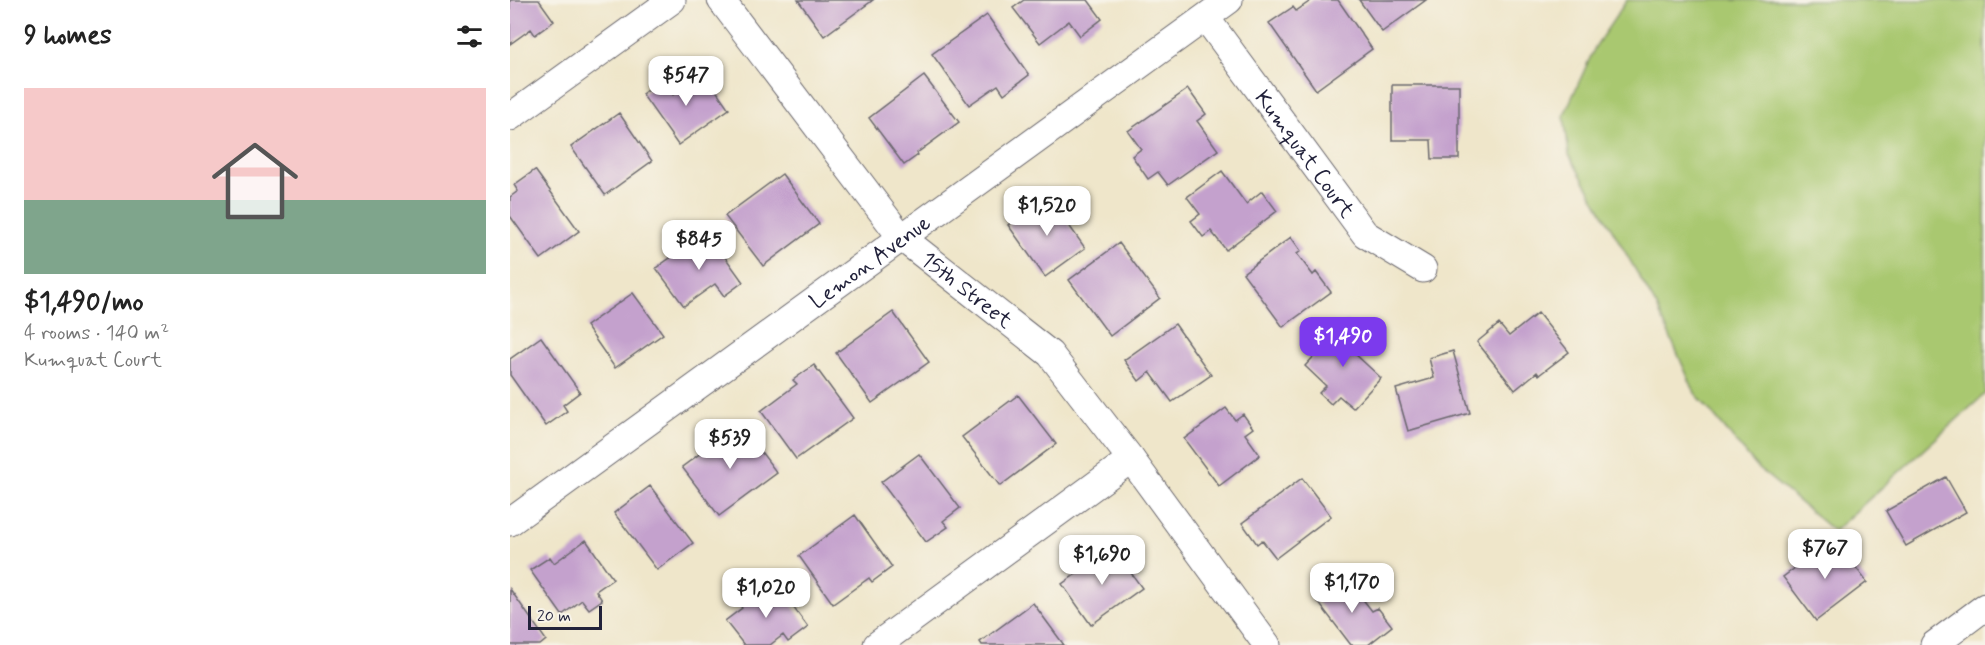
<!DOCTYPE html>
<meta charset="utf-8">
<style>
:root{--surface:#fff;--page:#f6f6f6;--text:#222;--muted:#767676;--line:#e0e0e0;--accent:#7c3aed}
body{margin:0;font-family:Mynerve,sans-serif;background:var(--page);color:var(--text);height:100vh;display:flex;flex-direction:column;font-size:22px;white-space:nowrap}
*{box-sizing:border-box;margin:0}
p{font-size:20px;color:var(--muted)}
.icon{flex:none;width:33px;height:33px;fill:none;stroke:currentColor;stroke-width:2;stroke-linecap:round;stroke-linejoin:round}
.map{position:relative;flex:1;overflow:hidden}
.side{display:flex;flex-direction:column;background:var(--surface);width:510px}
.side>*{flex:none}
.scale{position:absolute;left:18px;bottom:15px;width:74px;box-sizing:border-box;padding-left:6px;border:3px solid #22223b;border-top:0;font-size:16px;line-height:21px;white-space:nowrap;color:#22223b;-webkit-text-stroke:4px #f7f3e8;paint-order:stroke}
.price{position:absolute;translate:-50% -51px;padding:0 14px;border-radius:12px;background:#fff;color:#222;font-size:20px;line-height:39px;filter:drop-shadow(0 2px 3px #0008)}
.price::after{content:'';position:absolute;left:50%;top:36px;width:18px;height:14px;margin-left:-9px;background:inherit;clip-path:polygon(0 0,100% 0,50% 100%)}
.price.active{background:var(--accent);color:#fff}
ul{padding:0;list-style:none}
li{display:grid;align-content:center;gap:12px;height:318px;padding:0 24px}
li+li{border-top:2px solid var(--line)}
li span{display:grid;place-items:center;height:186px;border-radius:0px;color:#555}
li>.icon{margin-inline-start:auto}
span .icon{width:108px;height:108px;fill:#fffc;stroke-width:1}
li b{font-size:26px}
h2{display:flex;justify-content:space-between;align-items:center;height:72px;padding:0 24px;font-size:26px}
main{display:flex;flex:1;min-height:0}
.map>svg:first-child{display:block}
</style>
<main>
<section class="side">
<h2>9 homes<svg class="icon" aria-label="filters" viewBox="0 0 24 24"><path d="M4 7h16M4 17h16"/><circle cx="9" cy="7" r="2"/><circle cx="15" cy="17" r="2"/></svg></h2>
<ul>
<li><span style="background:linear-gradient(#f6c9c9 60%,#7fa58c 0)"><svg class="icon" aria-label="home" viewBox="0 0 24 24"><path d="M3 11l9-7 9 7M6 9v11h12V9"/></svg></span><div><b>$1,490/mo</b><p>4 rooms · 140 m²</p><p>Kumquat Court</p></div></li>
</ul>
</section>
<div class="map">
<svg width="1475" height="645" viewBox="0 0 1475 645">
<rect width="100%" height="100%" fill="#f7f3e8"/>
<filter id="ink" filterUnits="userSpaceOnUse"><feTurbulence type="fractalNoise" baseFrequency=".0167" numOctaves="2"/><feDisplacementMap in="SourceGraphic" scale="12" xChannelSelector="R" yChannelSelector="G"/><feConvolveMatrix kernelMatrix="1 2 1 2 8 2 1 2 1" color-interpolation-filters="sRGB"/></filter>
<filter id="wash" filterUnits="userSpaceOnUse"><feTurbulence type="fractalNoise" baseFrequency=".008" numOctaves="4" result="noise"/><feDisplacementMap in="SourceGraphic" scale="24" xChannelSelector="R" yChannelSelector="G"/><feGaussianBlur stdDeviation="1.35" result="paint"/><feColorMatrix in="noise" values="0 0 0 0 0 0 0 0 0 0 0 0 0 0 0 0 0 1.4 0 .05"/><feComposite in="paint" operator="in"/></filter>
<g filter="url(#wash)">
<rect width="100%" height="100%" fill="#efe6ca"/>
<!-- green -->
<path fill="#a9c86f" stroke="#667555" stroke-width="1.5" d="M 1117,0 L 1475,0 L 1475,394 L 1324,531 L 1247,467 L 1185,393 L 1147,307 L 1059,155 L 1054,115 L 1085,47 Z"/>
<g id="blocks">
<!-- building -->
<path fill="#c4a1cd" d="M 0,0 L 29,0 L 44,21 L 25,35 L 21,29 L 0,44 Z
M 288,0 L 363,0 L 314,36 Z
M 514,0 L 578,0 L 592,19 L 570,36 L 559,21 L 530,43 L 503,8 Z
M 802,0 L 828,0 L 862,49 L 806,90 L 759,23 L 783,7 L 786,11 Z
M 849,0 L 916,0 L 872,32 Z
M 477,15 L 519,75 L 494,94 L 488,85 L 459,105 L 422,54 Z
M 194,73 L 219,109 L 168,145 L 132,94 L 152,80 L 163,95 Z
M 414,76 L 449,122 L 407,153 L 408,155 L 394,165 L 359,118 Z
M 882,85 L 949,85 L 949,159 L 922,159 L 921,140 L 882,140 Z
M 678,89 L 696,114 L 687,121 L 708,150 L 658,185 L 648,172 L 638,179 L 622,156 L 631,149 L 618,131 Z
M 109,113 L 142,161 L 95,195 L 61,147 Z
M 25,170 L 69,231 L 31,259 L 0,216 L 0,197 L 8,191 L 4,185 Z
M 712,171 L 736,204 L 752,191 L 767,211 L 716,250 L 701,231 L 693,237 L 681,221 L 690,214 L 677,197 Z
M 272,174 L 309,224 L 253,266 L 215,216 Z
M 539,197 L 575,248 L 535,277 L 498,225 Z
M 197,232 L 233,282 L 214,296 L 205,284 L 174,306 L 146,268 Z
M 781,237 L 791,251 L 787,254 L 803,275 L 806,272 L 821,292 L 773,327 L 733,273 Z
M 609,243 L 650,298 L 600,336 L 559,280 Z
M 123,293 L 153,334 L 105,368 L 76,326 Z
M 383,312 L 419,362 L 362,403 L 326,353 Z
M 1028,313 L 1059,352 L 1029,375 L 1027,372 L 1005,390 L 967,342 L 989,324 L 999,336 Z
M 837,321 L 855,338 L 843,352 L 871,378 L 843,408 L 829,396 L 821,404 L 809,393 L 816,386 L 795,366 Z
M 665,324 L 701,375 L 662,402 L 640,372 L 629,381 L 614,360 Z
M 31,337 L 70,392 L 53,405 L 57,411 L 36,426 L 0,375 L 0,359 Z
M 943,351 L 960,413 L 898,431 L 886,389 L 924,378 L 919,358 Z
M 304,365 L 343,418 L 286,459 L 251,411 L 287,384 L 283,380 Z
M 508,395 L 546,444 L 490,486 L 452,437 Z
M 716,408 L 725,420 L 733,414 L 743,428 L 735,434 L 750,455 L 709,486 L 674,439 Z
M 230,424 L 267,473 L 209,516 L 172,467 Z
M 409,454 L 450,508 L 433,521 L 438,527 L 416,542 L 371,482 Z
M 1436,477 L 1456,512 L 1396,546 L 1376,511 Z
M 792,478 L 821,516 L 766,558 L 752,540 L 747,544 L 732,523 Z
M 140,486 L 183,543 L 147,570 L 104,513 Z
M 345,515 L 382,567 L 362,582 L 359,578 L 323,604 L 289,556 Z
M 1324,539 L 1357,582 L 1306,621 L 1273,577 Z
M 76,540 L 103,579 L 86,591 L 92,600 L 79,609 L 72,600 L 52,615 L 20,570 L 40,557 L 44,563 Z
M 603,548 L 632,588 L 581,625 L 552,584 Z
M 834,575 L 862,611 L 868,608 L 882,626 L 858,645 L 841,645 L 805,598 Z
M 266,584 L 298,627 L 278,642 L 273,635 L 260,645 L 234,645 L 215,621 L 232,608 L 227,600 L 240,590 L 246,599 Z
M 0,589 L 36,640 L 30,645 L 0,645 Z
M 523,603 L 554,645 L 472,645 L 470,642 Z"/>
</g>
</g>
<g filter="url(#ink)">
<use href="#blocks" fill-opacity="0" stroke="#6a676d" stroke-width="1.5"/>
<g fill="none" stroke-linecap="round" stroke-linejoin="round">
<defs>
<g id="minor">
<path id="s1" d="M 211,0 L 391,237 L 540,354 L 621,459 L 757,645"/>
<path id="s2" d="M 696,18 L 855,234 L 913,269"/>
<path d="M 0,117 L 162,0"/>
<path id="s3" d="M 0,522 L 719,0"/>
<path d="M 367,645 L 621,459"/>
<path d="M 1424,645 L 1475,607"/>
</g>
</defs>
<!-- minor casing -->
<use href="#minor" stroke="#6a676d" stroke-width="29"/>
<!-- minor -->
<use href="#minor" stroke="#fff" stroke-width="27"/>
</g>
</g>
<g text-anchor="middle" stroke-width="4.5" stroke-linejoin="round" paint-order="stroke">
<!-- street labels -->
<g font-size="22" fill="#22223b" stroke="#f7f3e8">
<text dy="8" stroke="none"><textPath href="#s2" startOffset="168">Kumquat Court</textPath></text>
<text dy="8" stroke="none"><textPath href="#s3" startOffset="444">Lemon Avenue</textPath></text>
<text dy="8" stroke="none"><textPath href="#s1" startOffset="382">15th Street</textPath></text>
</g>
</g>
</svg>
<div class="scale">20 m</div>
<b class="price" style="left:176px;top:107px">$547</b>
<b class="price" style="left:537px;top:237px">$1,520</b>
<b class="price" style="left:189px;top:271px">$845</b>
<b class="price active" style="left:833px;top:368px">$1,490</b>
<b class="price" style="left:220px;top:470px">$539</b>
<b class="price" style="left:1315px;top:580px">$767</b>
<b class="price" style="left:592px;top:586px">$1,690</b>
<b class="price" style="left:842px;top:614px">$1,170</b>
<b class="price" style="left:256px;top:619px">$1,020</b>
</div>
</main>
